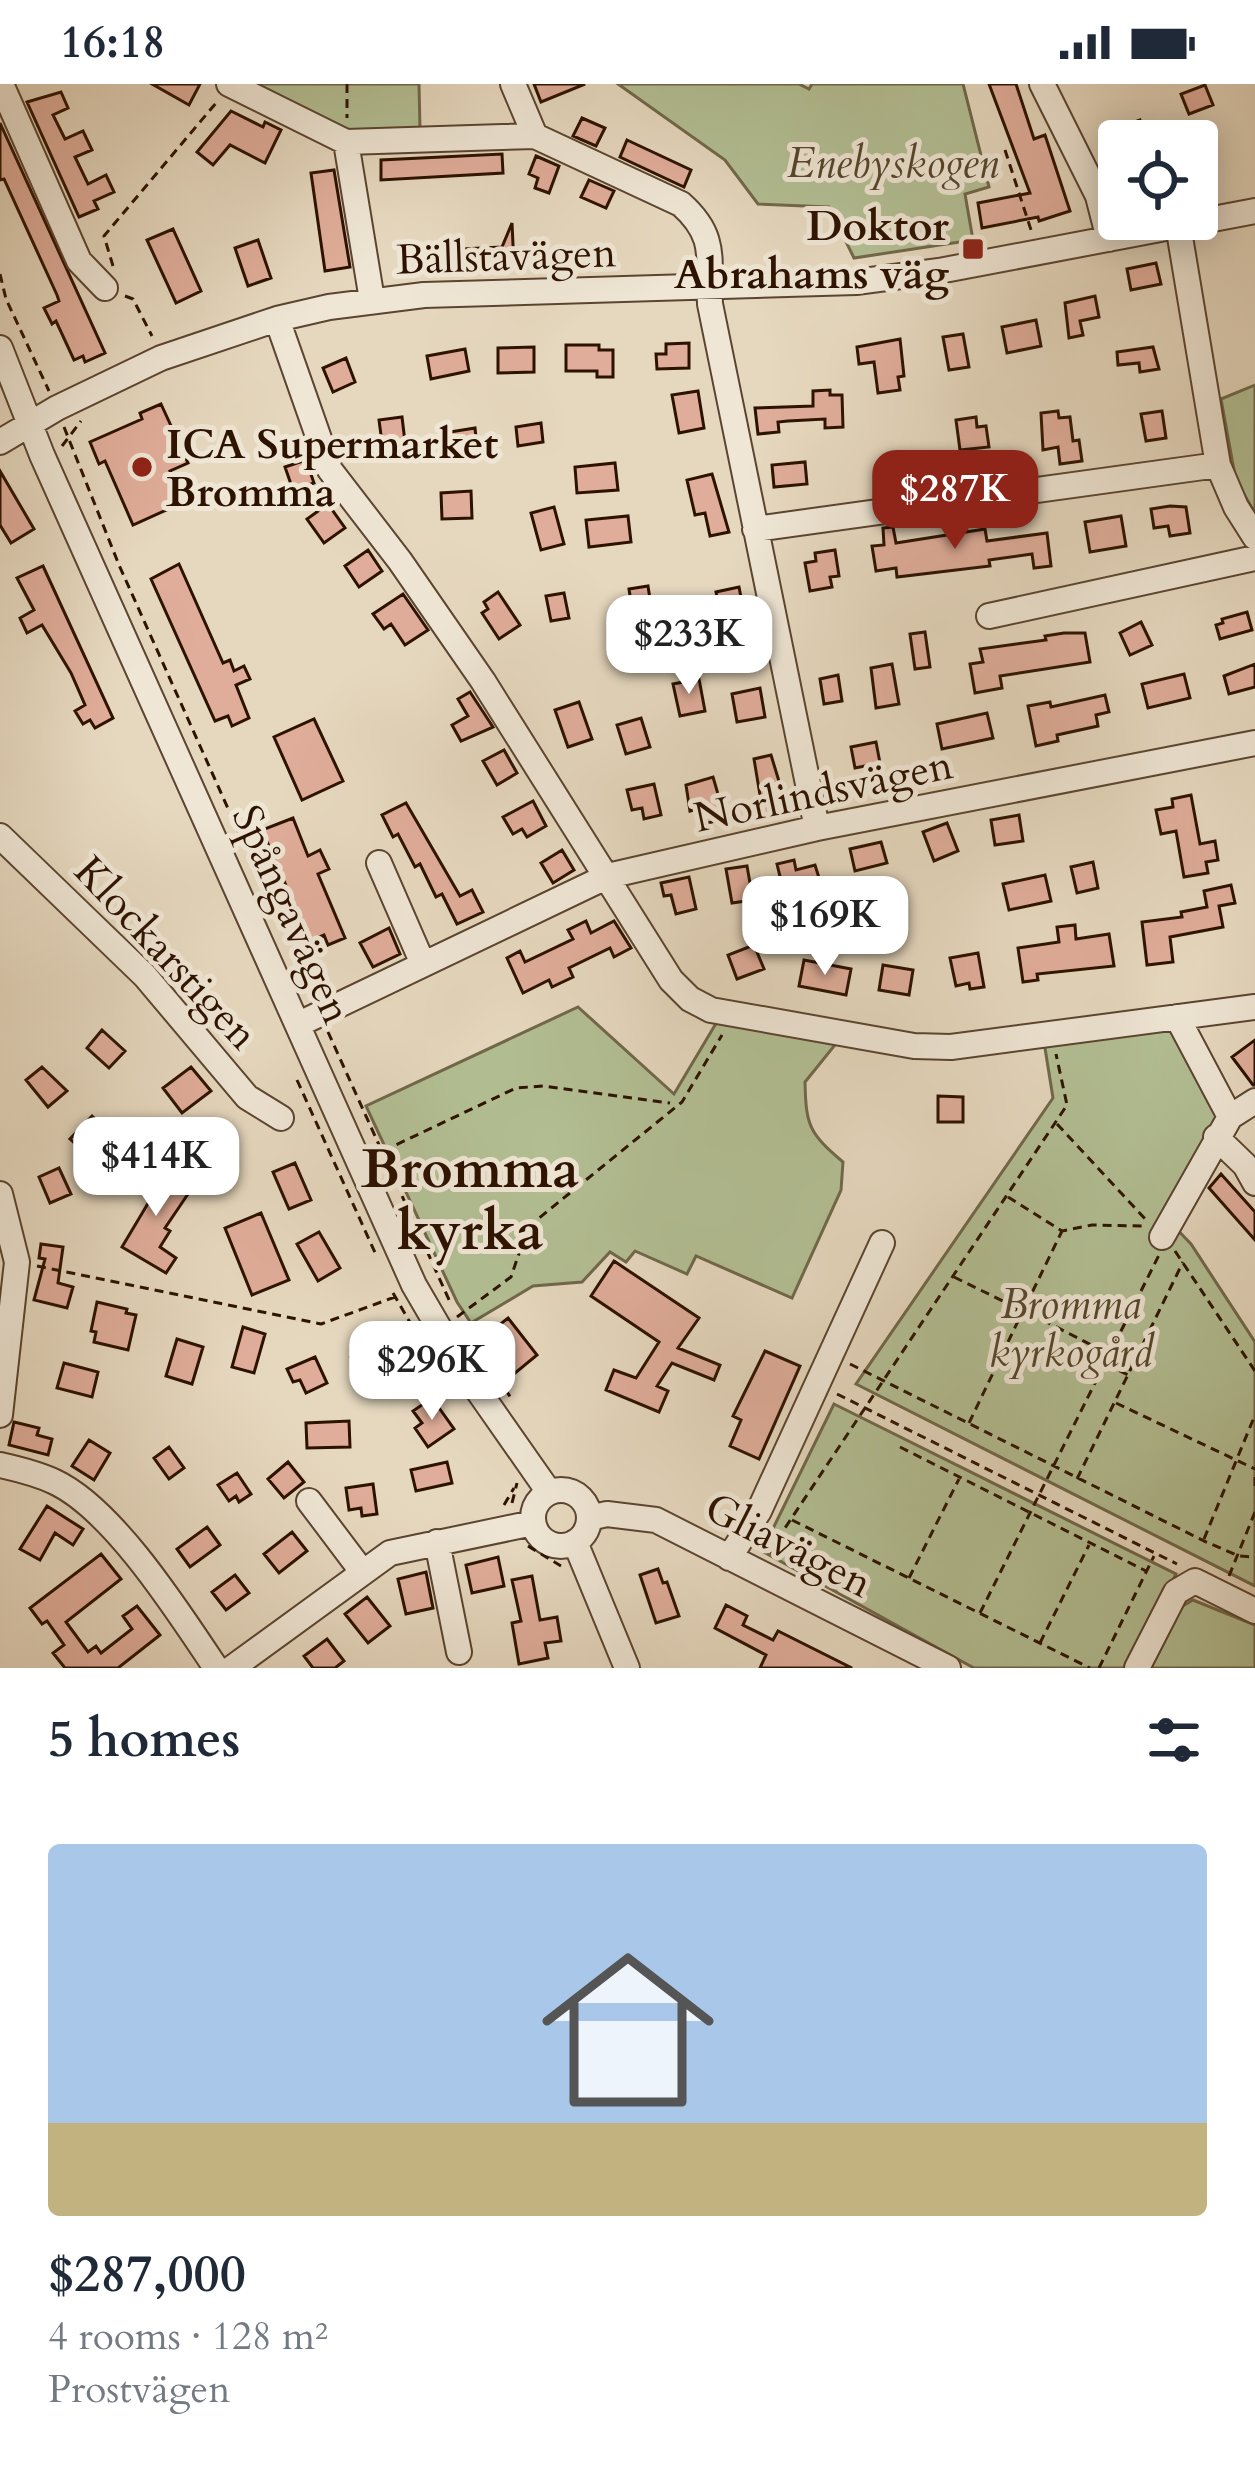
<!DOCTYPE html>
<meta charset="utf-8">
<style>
:root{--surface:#fff;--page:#f2f2f3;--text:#1f2937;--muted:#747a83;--line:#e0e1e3;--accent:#8f2418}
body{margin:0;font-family:Cardo,serif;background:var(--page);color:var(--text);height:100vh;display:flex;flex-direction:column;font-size:45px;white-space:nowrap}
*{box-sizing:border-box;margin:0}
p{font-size:39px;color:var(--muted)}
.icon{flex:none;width:66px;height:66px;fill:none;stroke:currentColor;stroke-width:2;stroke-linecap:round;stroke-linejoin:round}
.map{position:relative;height:1584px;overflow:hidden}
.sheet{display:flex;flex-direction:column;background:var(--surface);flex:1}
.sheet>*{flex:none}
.controls{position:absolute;left:1098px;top:36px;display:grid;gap:24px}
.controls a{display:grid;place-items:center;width:120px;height:120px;border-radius:12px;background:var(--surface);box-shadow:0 6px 30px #0003;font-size:60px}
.price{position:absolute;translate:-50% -102px;padding:0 27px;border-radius:24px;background:#fff;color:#222;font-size:39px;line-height:78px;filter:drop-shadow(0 3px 6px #0008)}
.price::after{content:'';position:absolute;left:50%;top:72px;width:36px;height:27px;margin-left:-18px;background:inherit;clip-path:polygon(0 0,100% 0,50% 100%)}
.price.active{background:var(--accent);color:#fff}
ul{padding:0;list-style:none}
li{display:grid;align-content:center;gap:24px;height:636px;padding:0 48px}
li+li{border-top:3px solid var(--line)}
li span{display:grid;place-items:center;height:372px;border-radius:12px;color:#555}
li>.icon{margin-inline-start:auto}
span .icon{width:216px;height:216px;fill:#fffc;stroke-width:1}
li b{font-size:51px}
h2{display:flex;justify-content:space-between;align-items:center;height:144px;padding:0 48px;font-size:51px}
.status{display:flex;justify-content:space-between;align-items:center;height:84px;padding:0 60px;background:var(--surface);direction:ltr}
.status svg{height:33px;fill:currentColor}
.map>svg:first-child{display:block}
</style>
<div class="status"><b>16:18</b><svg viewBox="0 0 49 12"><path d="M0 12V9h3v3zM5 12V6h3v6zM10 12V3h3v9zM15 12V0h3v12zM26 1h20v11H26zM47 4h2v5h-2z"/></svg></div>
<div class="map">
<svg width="1255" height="1584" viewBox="0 0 1255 1584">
<rect width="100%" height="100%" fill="#e6d8bf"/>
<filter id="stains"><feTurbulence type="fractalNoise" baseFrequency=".00167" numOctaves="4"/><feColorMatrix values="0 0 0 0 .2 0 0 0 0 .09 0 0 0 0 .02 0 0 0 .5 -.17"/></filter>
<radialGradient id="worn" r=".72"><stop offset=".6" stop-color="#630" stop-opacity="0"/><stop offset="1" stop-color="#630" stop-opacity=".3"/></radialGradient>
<!-- green -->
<path fill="#b3bf94" stroke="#70684a" stroke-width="3" d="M 251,0 L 419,0 L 420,46 L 353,48 Z
M 618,0 L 799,0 L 809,5 L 812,0 L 963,0 L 989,103 L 965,110 L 973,156 L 854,174 L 829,123 L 758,120 L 725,76 Z
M 1255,301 L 1255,429 L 1236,397 L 1221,315 Z
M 578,923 L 674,1010 L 721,931 L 839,956 L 805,998 C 806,1042 809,1049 843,1078 L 841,1106 L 792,1214 L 696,1172 L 687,1190 L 635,1167 L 626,1178 L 610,1168 L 582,1198 L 533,1202 L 471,1239 L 457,1218 L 366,1022 Z
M 1169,937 L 1217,1026 L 1218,1039 L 1167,1135 L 1191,1160 L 1255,1258 L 1255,1502 L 856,1300 L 1053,1014 L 1044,958 Z
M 834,1320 L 1176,1490 L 1129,1584 L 974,1584 L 762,1467 Z
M 1193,1516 L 1255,1541 L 1255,1584 L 1151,1584 L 1181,1523 Z"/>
<!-- building -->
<path fill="#e0ad9a" stroke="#2d1200" stroke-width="3" d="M 152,0 L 200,0 L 189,21 Z
M 534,0 L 585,0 L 541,18 Z
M 989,0 L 1016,0 L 1034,55 L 1045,51 L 1070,127 L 1039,137 L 1038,133 L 982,144 L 978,119 L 1030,109 Z
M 1205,1 L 1213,21 L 1189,30 L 1181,10 Z
M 61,8 L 68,24 L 53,31 L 65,55 L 83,47 L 92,66 L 75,73 L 88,100 L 106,91 L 114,108 L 94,117 L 98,125 L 79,133 L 27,18 Z
M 231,27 L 263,43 L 265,38 L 281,46 L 265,79 L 230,61 L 213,81 L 197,68 Z
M 582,34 L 605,44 L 596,62 L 573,52 Z
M 1140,36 L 1148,57 L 1117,57 L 1113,46 Z
M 0,39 L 105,269 L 85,278 L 83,272 L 74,276 L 56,237 L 52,240 L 44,224 L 59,217 L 57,211 L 4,95 L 0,96 Z
M 627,56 L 691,86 L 684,103 L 620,73 Z
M 502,70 L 503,89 L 381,96 L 381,76 Z
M 536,72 L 559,82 L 549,109 L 535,104 L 538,94 L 529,90 Z
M 334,86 L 350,183 L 325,187 L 311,89 Z
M 589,96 L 614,107 L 606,124 L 581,113 Z
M 512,139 L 514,182 L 443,184 L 443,166 L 502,163 Z
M 173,145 L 201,207 L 176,219 L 147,156 Z
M 258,156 L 271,194 L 248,202 L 235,164 Z
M 1156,179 L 1161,200 L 1131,206 L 1127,185 Z
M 1095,212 L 1099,233 L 1080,237 L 1083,251 L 1069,254 L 1065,219 Z
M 1036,236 L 1041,262 L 1007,269 L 1002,243 Z
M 963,250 L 969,283 L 949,286 L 943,253 Z
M 900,255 L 904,292 L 898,293 L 900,306 L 878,309 L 874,278 L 859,280 L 857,263 Z
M 689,259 L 689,284 L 657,285 L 656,270 L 666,270 L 666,260 Z
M 566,261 L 599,261 L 599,266 L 613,266 L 613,293 L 597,293 L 597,287 L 566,287 Z
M 534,263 L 534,288 L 498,289 L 498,264 Z
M 1153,263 L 1159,285 L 1140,288 L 1139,279 L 1118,281 L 1117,268 Z
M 465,265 L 469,287 L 431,295 L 427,272 Z
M 346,274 L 355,298 L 333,308 L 323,284 Z
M 830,306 L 830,311 L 842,311 L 843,343 L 825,344 L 825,335 L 788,337 L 778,338 L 779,348 L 758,350 L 755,324 L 813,322 L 813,307 Z
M 698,307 L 704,344 L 679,349 L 672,311 Z
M 161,320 L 188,379 L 170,387 L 184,418 L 133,441 L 105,377 L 99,380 L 90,358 L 142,335 L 140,329 Z
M 1058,327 L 1059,334 L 1070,333 L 1073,357 L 1079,356 L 1082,377 L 1060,380 L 1058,363 L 1043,366 L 1041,329 Z
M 1162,327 L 1166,354 L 1146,357 L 1141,330 Z
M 402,333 L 406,366 L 384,374 L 379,336 Z
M 976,333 L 977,343 L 986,342 L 989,363 L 960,366 L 956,336 Z
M 541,339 L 543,358 L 518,362 L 516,343 Z
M 475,344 L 477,363 L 452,367 L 450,348 Z
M 306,376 L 314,399 L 293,406 L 285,383 Z
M 914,377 L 918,400 L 894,409 L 887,381 Z
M 805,378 L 807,400 L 774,403 L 772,381 Z
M 615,379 L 618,406 L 577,409 L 575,383 Z
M 0,387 L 34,445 L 11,459 L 0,441 Z
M 712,390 L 729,448 L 710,452 L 705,429 L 695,431 L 687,396 Z
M 471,407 L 472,434 L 442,435 L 441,409 Z
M 328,420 L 345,444 L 324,459 L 307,435 Z
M 1170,422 L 1186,423 L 1190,449 L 1170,452 L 1168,442 L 1154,444 L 1151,425 Z
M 554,423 L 564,460 L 541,466 L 531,429 Z
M 628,432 L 631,458 L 589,463 L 586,436 Z
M 1121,432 L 1126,462 L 1090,468 L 1085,438 Z
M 893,443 L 896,459 L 985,445 L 987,457 L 1047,449 L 1051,482 L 1034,484 L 1032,470 L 989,476 L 990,482 L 897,493 L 896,484 L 876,487 L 872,462 L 884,461 L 883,444 Z
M 368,466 L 382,487 L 359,503 L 345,482 Z
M 835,466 L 839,492 L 830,493 L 832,503 L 810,507 L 805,479 L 816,477 L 815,469 Z
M 179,480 L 223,579 L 230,576 L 234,587 L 244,582 L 250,595 L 236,601 L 249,634 L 232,642 L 228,632 L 215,637 L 151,495 Z
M 43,482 L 113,634 L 95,644 L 90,636 L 83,640 L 75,627 L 85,621 L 71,589 L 42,541 L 27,549 L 20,534 L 34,526 L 17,494 Z
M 648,502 L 654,542 L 635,545 L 629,505 Z
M 739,503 L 746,539 L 723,543 L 716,508 Z
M 498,508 L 520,541 L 499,555 L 482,529 L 488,525 L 484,518 Z
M 564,509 L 569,534 L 551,537 L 546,512 Z
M 403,510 L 428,546 L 405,561 L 391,540 L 384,545 L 373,530 Z
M 1247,528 L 1252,546 L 1220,555 L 1216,541 L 1223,539 L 1222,535 Z
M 1141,538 L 1152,561 L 1130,571 L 1120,549 Z
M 925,548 L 930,583 L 915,585 L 910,550 Z
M 1064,549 L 1085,549 L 1090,578 L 1000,592 L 1002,604 L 975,609 L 970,580 L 983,578 L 980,565 L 1046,556 L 1045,552 Z
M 892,580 L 899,620 L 876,624 L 871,584 Z
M 1255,580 L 1255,603 L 1229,610 L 1224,592 Z
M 1184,590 L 1190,614 L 1148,624 L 1142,600 Z
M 838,591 L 842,617 L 824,620 L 820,595 Z
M 699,595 L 705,627 L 680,632 L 673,600 Z
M 760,604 L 765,633 L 737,638 L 732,610 Z
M 470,608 L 493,643 L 461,657 L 452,641 L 468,632 L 458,615 Z
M 1105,611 L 1109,628 L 1096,631 L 1098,642 L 1057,651 L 1058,657 L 1036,662 L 1028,622 L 1050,618 L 1051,623 Z
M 579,618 L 592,655 L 568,663 L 555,626 Z
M 987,629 L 993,654 L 942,665 L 937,640 Z
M 641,634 L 650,663 L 626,670 L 617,641 Z
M 314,635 L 343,697 L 302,716 L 274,653 Z
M 876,658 L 880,679 L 855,684 L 851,663 Z
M 504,666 L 517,689 L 497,701 L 483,677 Z
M 771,671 L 789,730 L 764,735 L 754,675 Z
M 713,693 L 725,734 L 702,741 L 697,725 L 690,727 L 686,701 Z
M 654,700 L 661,731 L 644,735 L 642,724 L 632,726 L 627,706 Z
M 1191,711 L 1200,760 L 1215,757 L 1218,776 L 1206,778 L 1208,789 L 1184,793 L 1176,747 L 1161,750 L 1156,726 L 1173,723 L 1172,715 Z
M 533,717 L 546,742 L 527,753 L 522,745 L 513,750 L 503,733 Z
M 406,719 L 460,812 L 472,806 L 483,828 L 457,840 L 442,810 L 436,813 L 420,780 L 415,783 L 398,750 L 393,753 L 382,731 Z
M 1019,731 L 1023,757 L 995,761 L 991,736 Z
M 293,734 L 308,772 L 320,766 L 329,785 L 318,790 L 345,854 L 328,861 L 324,851 L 310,857 L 262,746 Z
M 947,739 L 958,767 L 934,777 L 923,748 Z
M 881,758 L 887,779 L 855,787 L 850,765 Z
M 562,766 L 574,786 L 553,799 L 541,779 Z
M 794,776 L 796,786 L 815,781 L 820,797 L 801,802 L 802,808 L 785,813 L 777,780 Z
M 1093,778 L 1098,804 L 1077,809 L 1071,783 Z
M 747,782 L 753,816 L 732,819 L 726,785 Z
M 1045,791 L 1051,817 L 1009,826 L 1003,800 Z
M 689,793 L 696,825 L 676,830 L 671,811 L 664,812 L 661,799 Z
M 1231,801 L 1235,819 L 1219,822 L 1223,843 L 1170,853 L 1173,878 L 1147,881 L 1142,838 L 1182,833 L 1181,828 L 1207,823 L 1204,807 Z
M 891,822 L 896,852 L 846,861 L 842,841 L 865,837 L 863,827 Z
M 586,837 L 591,849 L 614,837 L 631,864 L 614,873 L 610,864 L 569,884 L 573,893 L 552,903 L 549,896 L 523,909 L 507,874 L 520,867 L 525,878 L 573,855 L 568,846 Z
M 1075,841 L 1076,855 L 1109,850 L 1114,882 L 1037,890 L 1038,896 L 1023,898 L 1018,864 L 1059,858 L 1057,843 Z
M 389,844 L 400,870 L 373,883 L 360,859 Z
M 754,861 L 764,885 L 737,895 L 728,871 Z
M 978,869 L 984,903 L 970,905 L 969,899 L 956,902 L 950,874 Z
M 804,876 L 851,885 L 846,911 L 799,902 Z
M 883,881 L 913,886 L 909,911 L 879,906 Z
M 102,946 L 125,967 L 109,984 L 87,964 Z
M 1255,956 L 1255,1001 L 1253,1001 L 1232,973 Z
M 42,983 L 67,1007 L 48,1023 L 26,996 Z
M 191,983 L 211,1007 L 182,1029 L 163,1004 Z
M 938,1012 L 963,1013 L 963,1038 L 938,1038 Z
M 92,1032 L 112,1051 L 91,1074 L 70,1055 Z
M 190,1049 L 207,1070 L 190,1083 L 173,1061 Z
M 295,1079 L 311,1116 L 289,1125 L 273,1088 Z
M 148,1080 L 190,1107 L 165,1144 L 170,1147 L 160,1163 L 176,1174 L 166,1189 L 122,1163 L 153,1111 L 136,1099 Z
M 59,1084 L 71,1110 L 50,1119 L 39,1093 Z
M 1221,1090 L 1255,1128 L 1255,1156 L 1209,1104 Z
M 261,1129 L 289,1196 L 252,1211 L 225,1144 Z
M 319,1148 L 340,1184 L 318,1197 L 297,1160 Z
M 41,1160 L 63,1163 L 58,1199 L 73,1203 L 67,1224 L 34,1216 L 45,1175 L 39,1174 Z
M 614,1177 L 699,1234 L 678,1264 L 720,1281 L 714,1296 L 672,1279 L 657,1302 L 668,1307 L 659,1328 L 606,1306 L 614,1286 L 636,1294 L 659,1258 L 591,1212 Z
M 97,1218 L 127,1225 L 126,1229 L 136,1231 L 128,1266 L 94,1258 L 96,1248 L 91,1247 Z
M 508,1234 L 537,1271 L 514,1290 L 484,1253 Z
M 243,1243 L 265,1250 L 254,1289 L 232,1283 Z
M 378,1253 L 402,1286 L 385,1299 L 374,1283 L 364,1291 L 351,1273 Z
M 177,1255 L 203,1263 L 192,1300 L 166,1292 Z
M 765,1267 L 800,1282 L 759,1375 L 730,1362 L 741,1336 L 733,1332 Z
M 315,1273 L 327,1299 L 306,1309 L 300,1296 L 293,1298 L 287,1285 Z
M 64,1279 L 98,1288 L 92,1313 L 57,1304 Z
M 432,1314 L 454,1345 L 428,1363 L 415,1344 L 422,1339 L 413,1327 Z
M 349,1337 L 350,1363 L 307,1364 L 306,1339 Z
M 14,1338 L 39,1344 L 37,1351 L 52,1355 L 48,1371 L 9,1361 Z
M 89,1356 L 110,1369 L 94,1396 L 72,1382 Z
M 169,1363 L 184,1384 L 169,1395 L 154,1374 Z
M 288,1378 L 304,1398 L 284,1414 L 268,1395 Z
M 447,1378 L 452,1399 L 416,1407 L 411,1386 Z
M 237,1389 L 251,1410 L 239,1418 L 236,1412 L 229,1417 L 218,1401 Z
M 373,1400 L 377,1430 L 362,1432 L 361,1424 L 349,1426 L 346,1404 Z
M 47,1422 L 83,1445 L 73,1461 L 55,1449 L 40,1476 L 20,1465 Z
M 207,1443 L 220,1461 L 190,1483 L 177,1465 Z
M 292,1448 L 307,1467 L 279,1489 L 264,1470 Z
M 101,1470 L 121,1495 L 66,1538 L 88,1568 L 96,1562 L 101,1569 L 132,1545 L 123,1532 L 137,1522 L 160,1551 L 118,1584 L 65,1584 L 53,1569 L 64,1561 L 47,1537 L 42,1540 L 30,1524 Z
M 498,1473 L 504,1502 L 472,1509 L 466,1481 Z
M 658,1485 L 663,1499 L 667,1498 L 679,1532 L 656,1539 L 640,1491 Z
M 426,1488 L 433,1524 L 406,1530 L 398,1495 Z
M 235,1491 L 249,1509 L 226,1526 L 212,1508 Z
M 532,1492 L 540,1536 L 557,1533 L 561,1557 L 545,1559 L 548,1574 L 519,1580 L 512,1539 L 521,1537 L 512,1496 Z
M 367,1513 L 390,1542 L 368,1559 L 345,1530 Z
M 726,1521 L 747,1532 L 743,1541 L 773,1556 L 778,1547 L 852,1584 L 760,1584 L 766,1571 L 715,1544 Z
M 327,1555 L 344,1577 L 335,1584 L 313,1584 L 304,1572 Z"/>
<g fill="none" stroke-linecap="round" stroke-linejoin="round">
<defs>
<path id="minor" d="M 1,0 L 79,177 L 105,204
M 229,0 L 346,58 L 535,52 L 681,120 C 718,153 708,175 710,220 L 817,744
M 513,0 L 535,52
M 1042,0 L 1098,112 L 1109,155
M 346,58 L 372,216
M 1178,141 L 1218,381 L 1236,423 L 1255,453
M 277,235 L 330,386 L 400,477 L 483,597 L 671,896 L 690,915 L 711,926 L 914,962 L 951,963 L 1255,923
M 0,264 L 42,371 L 414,1201 L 463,1285 L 549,1408
M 0,358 L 57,324 L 161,274 L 277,235 L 329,223 L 424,211 L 856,198 L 939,187 L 1255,127
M 755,445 L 1218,381
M 989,532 L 1255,474
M 0,752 L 145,892 L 247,1013 L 281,1034
M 379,779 L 423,880
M 1177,933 L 1230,1033
M 299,940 L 608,792 L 817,744 L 1255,659
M 1216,1053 L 1245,1081 L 1255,1099
M 0,1110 L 17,1178 L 0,1331
M 1162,1153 L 1230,1033 L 1255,1017
M 0,1381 C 18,1385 38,1390 55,1398 C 114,1426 179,1529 216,1584
M533 1434a28 28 0 1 1 56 0a28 28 0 1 1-56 0Z
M 309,1417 L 361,1486
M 589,1434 L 607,1430 L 656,1436 L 948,1584
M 437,1458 L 459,1568
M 575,1458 L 627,1584
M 729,1474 L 759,1427 L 882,1159
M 232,1584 L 390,1469 L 533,1439
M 1137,1584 L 1176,1508 L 1195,1497 L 1255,1527"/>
</defs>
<!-- minor casing -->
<use href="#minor" stroke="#5b4430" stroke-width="28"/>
<!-- path -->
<path stroke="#2d1200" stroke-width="3" stroke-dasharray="9 6" stroke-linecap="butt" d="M 347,0 L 347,34
M 1005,66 L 1032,149
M 113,182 L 104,152 L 216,19
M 0,190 L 6,215 L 49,307
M 125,212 L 133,215 L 152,252
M 64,343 L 119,481 L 312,912
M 62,362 L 81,337
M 328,948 L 450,1218
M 297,996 L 377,1173
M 1057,1040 L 1148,1138
M 383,1067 L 516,1004 L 543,1002 L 670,1019
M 1008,1113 L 1062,1147 L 1092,1141 L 1144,1142
M 1175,1167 L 1255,1287
M 37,1182 L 321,1240 L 395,1213
M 954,1193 L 1017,1224
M 393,1209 L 427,1268
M1017 1227a6 6 0 1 1 12 0a6 6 0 1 1-12 0Z
M 1026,1221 L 1062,1147
M 1029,1229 L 1107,1269
M 457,1233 L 511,1193 L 528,1143 L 682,1018 L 722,951
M 464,1242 L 511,1314
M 850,1280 L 1204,1457 L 1239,1472 L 1255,1473
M 1106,1280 L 1128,1291
M 837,1310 L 1177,1480
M 1116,1319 L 1255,1385
M 969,1339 L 1020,1233
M 900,1363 L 1146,1487
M 1255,1393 L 1255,1402
M 1077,1395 L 1183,1178
M 512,1419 L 517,1399
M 504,1421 L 514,1404
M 792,1436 L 1090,1584
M 1204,1455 L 1255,1331
M 528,1462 L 561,1482
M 771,1470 L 785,1444 L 1067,1021 L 1056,970
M 1229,1492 L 1255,1428
M 909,1494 L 959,1395
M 980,1529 L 1159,1171
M 1040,1559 L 1089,1461
M 1099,1584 L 1154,1472"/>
<!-- minor -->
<use href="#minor" stroke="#efe6d5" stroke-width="24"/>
</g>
<!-- markers -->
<g fill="#8f2418" stroke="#efe6d5" stroke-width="4.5">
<rect x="961" y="153" width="24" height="24" rx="6"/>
<circle cx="142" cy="383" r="12"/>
</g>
<g text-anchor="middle" stroke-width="10" stroke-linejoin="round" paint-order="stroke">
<!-- park labels -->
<g font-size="42" font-style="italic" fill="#55462c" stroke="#efe6d5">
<text x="893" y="93">Enebyskogen</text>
<text x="1071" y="1234">Bromma<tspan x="1071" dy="48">kyrkogård</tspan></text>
</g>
<!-- poi labels -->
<g font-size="42" font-weight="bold" fill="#2d1200" stroke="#efe6d5" text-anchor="end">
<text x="949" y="156">Doktor<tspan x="949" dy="48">Abrahams väg</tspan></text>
<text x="166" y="374" text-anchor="start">ICA Supermarket<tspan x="166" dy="48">Bromma</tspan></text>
</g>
<!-- street labels -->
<g font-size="42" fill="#2d1200" stroke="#efe6d5">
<text transform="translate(506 171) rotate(-2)" y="15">Bällstavägen</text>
<text transform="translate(823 706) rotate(-12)" y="15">Norlindsvägen</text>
<text transform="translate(293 830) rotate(66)" y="15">Spångavägen</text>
<text transform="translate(167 868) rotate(47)" y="15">Klockarstigen</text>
<text transform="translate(789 1460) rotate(27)" y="15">Gliavägen</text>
</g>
<!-- district labels -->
<g font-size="54" font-weight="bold" fill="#2d1200" stroke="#efe6d5">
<text x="470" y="1103">Bromma<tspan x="470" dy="62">kyrka</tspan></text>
</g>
</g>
<rect width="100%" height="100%" filter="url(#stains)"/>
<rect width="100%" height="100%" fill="url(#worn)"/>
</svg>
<div class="controls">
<a><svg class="icon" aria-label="locate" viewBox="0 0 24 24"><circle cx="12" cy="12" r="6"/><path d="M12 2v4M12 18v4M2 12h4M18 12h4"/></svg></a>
</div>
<b class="price active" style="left:955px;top:468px">$287K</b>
<b class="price" style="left:689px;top:613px">$233K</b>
<b class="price" style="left:825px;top:894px">$169K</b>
<b class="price" style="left:156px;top:1135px">$414K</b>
<b class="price" style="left:432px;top:1339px">$296K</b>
</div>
<section class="sheet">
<h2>5 homes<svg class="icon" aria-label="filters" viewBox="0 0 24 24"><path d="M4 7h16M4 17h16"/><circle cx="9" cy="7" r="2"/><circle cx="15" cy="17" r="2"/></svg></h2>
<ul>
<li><span style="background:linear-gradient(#a9c7e8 75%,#c2b280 0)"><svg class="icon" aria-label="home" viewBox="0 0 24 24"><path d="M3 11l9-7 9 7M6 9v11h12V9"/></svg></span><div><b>$287,000</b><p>4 rooms · 128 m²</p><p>Prostvägen</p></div></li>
</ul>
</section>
